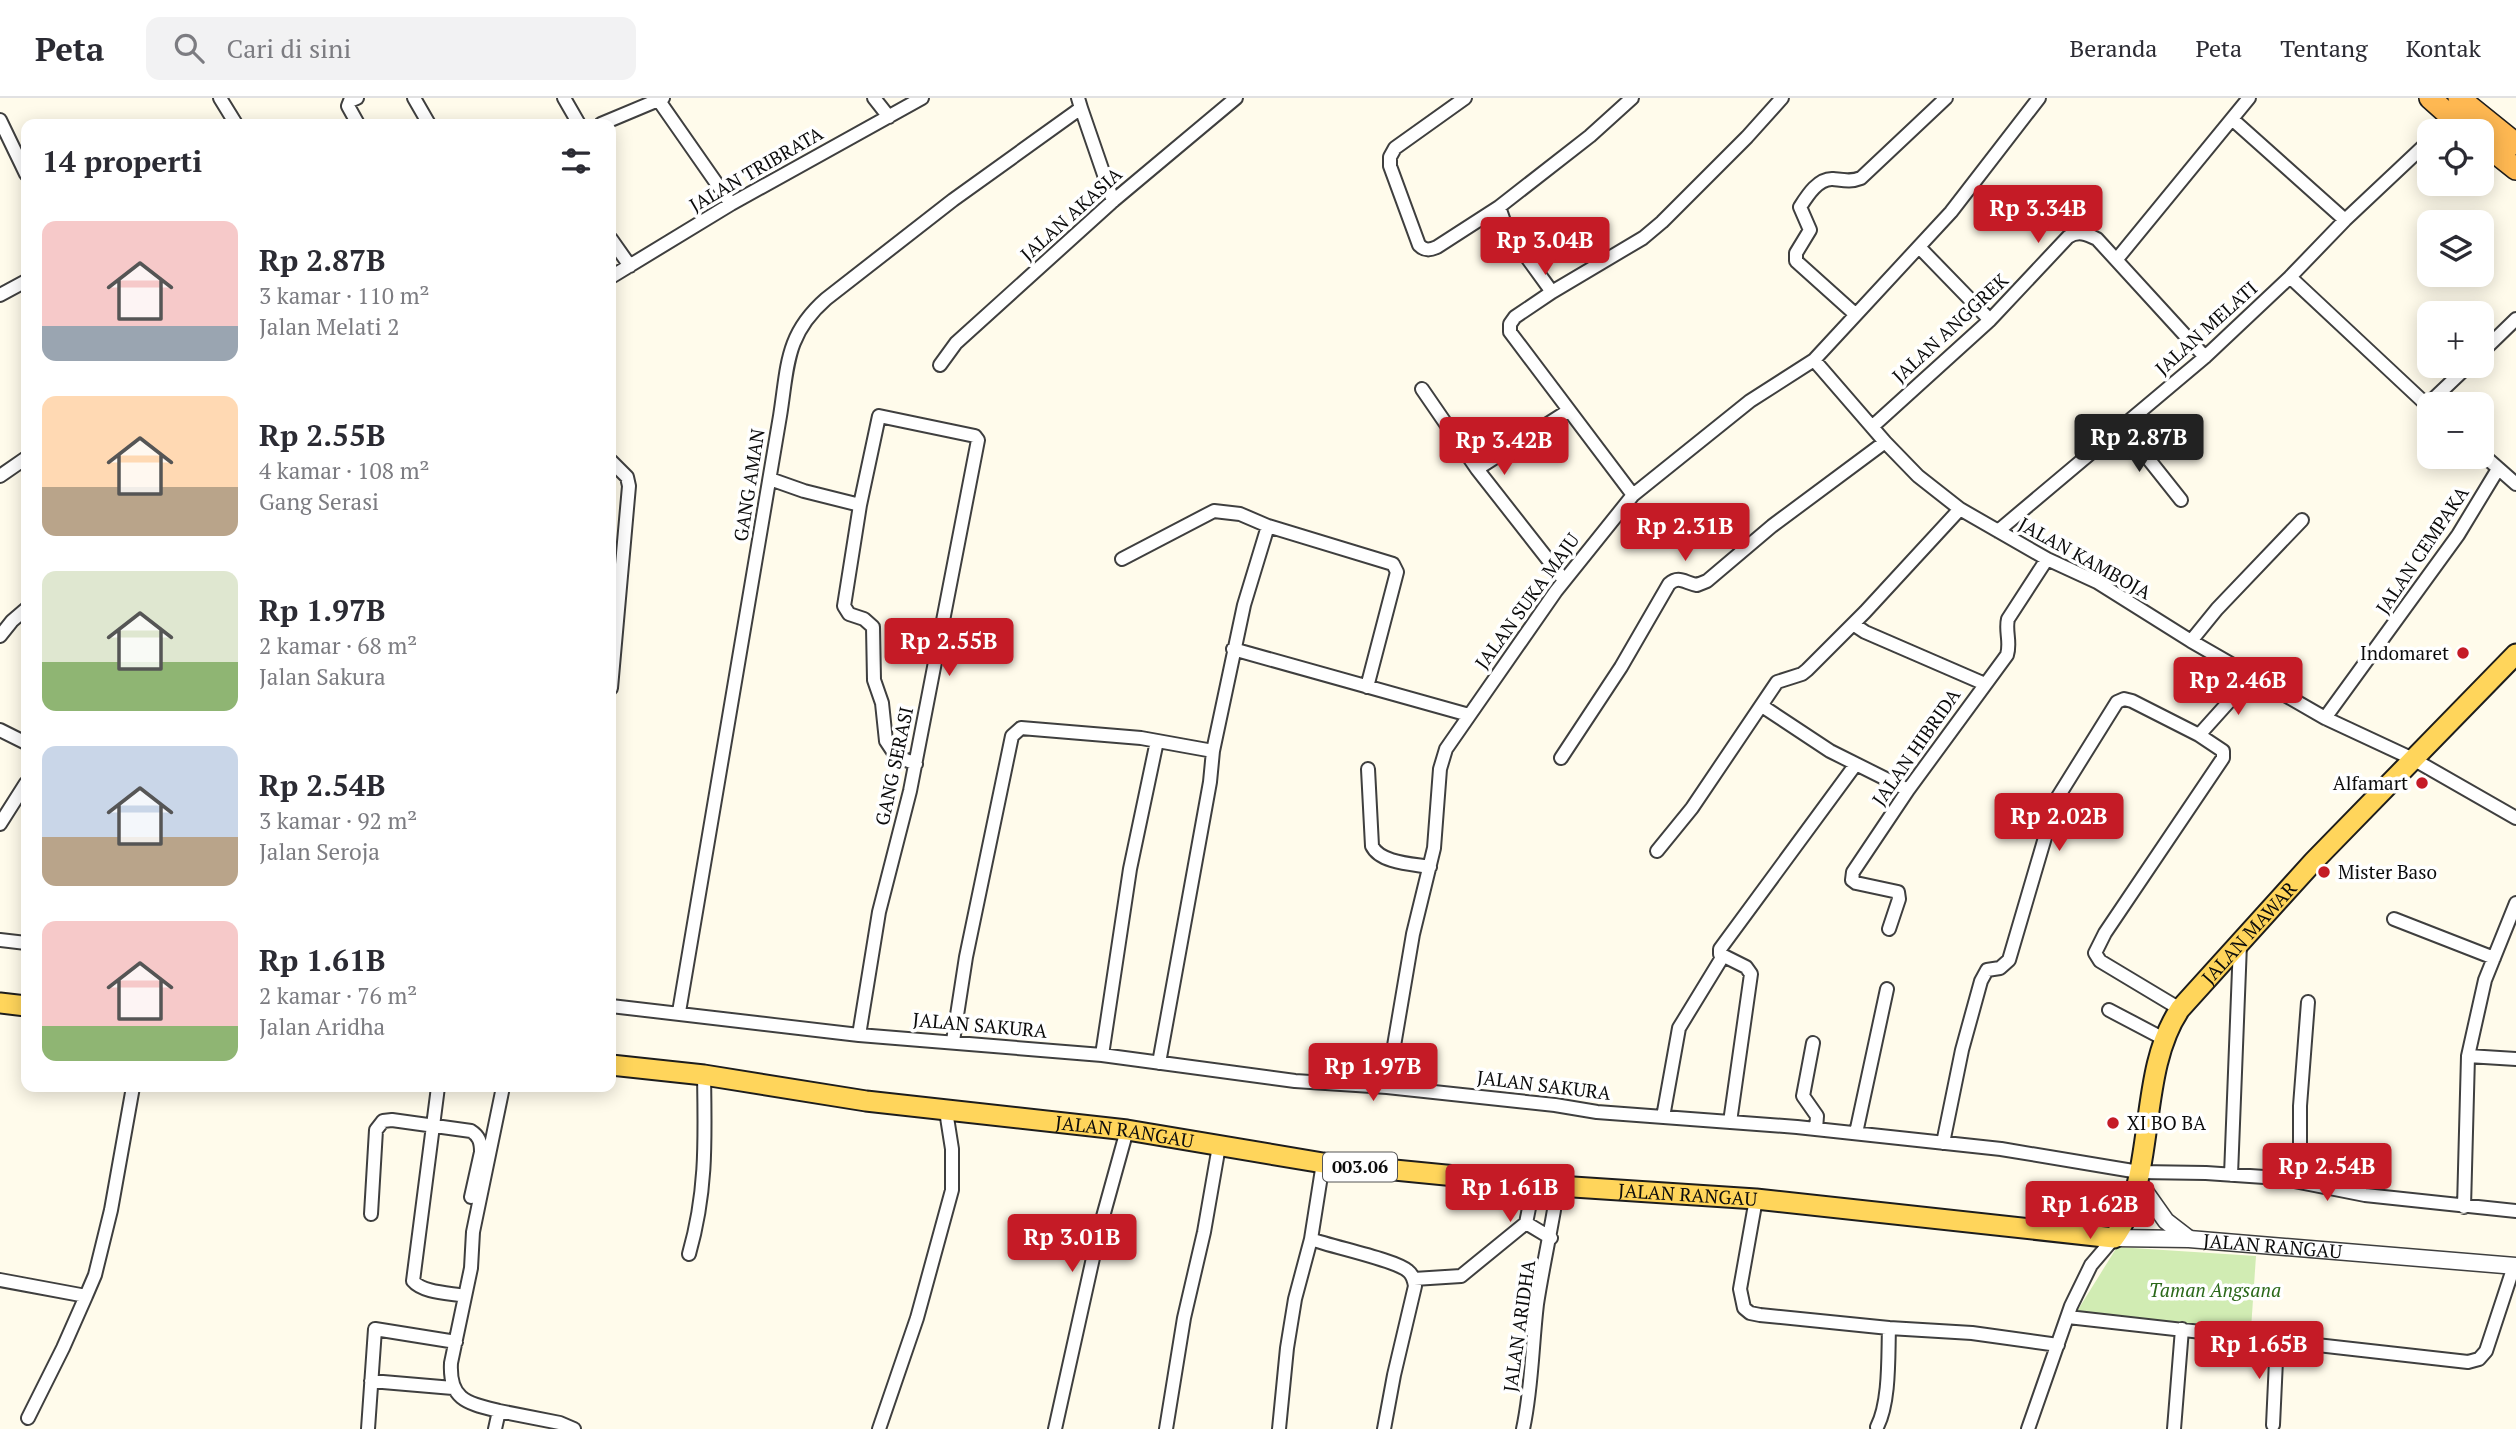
<!DOCTYPE html>
<html lang="id">
<meta charset="utf-8">
<style>
:root{--surface:#fff;--page:#f2f2f3;--text:#2b2b33;--muted:#7c7c81;--line:#e1e1e2;--accent:#c51b26}
body{margin:0;font-family:"PT Serif",serif;background:var(--page);color:var(--text);height:100vh;display:flex;flex-direction:column;font-size:26px;white-space:nowrap}
*{box-sizing:border-box;margin:0}
p{font-size:23px;color:var(--muted)}
.icon{flex:none;width:38px;height:38px;fill:none;stroke:currentColor;stroke-width:2;stroke-linecap:round;stroke-linejoin:round}
.map{position:relative;flex:1;overflow:hidden}
.drawer{position:absolute;left:21px;top:21px;width:595px;height:973px;display:flex;flex-direction:column;background:var(--surface);border-radius:14px;box-shadow:0 4px 18px #0003}
.drawer>*{flex:none}
.fabs{position:absolute;left:2417px;top:21px;display:grid;gap:14px}
.fabs a{display:grid;place-items:center;width:77px;height:77px;border-radius:14px;background:var(--surface);box-shadow:0 4px 18px #0003;font-size:35px}
.price{position:absolute;translate:-50% -60px;padding:0 16px;border-radius:7px;background:var(--accent);color:#fff;font-size:23px;line-height:46px;filter:drop-shadow(0 2px 4px #0008)}
.price::after{content:'';position:absolute;left:50%;top:42px;width:21px;height:16px;margin-left:-10px;background:inherit;clip-path:polygon(0 0,100% 0,50% 100%)}
.price.active{background:#222;color:#fff}
ul{padding:0;list-style:none}
li{display:flex;align-items:center;gap:21px;height:175px;padding:0 21px}
li span{display:grid;place-items:center;flex:none;width:196px;height:140px;border-radius:14px;color:#555}
li>.icon{margin-inline-start:auto}
span .icon{width:84px;height:84px;fill:#fffc;stroke-width:1}
li b{font-size:30px}
h2{display:flex;justify-content:space-between;align-items:center;height:84px;padding:0 21px;font-size:30px}
header{display:flex;align-items:center;gap:42px;box-sizing:border-box;height:98px;padding:0 35px;background:var(--surface);border-bottom:2px solid var(--line)}
header strong{font-size:33px}
nav{display:flex;gap:38px;margin-inline-start:auto;font-size:24px}
.search{width:490px;height:63px;background:var(--page);display:flex;align-items:center;gap:18px;box-sizing:border-box;padding:0 24px;border-radius:14px;color:var(--muted);font-size:26px}
.map>svg:first-child{display:block}
</style>
<header>
<strong>Peta</strong>
<div class="search"><svg class="icon" aria-label="search" viewBox="0 0 24 24"><circle cx="10" cy="10" r="6"/><path d="M15 15l6 6"/></svg>Cari di sini</div>
<nav><a>Beranda</a><a>Peta</a><a>Tentang</a><a>Kontak</a></nav>
</header>
<div class="map">
<svg width="2516" height="1331" viewBox="0 0 2516 1331">
<rect width="100%" height="100%" fill="#fffbeb"/>
<!-- green -->
<path fill="#d1ecb3" d="M 2117,1149 L 2256,1158 L 2251,1231 L 2076,1215 Z"/>
<g fill="none" stroke-linecap="round" stroke-linejoin="round">
<defs>
<path id="minor" d="M 220,0 L 236,26
M 357,0 L 350,3 L 348,8 L 358,26
M 414,0 L 429,26
M 564,0 L 579,26
M 657,0 L 731,106
M 874,0 L 889,19
M 1465,0 L 1395,50 L 1390,59 L 1390,68 L 1419,147 C 1425,153 1430,152 1437,149 L 1499,109
M 1081,10 L 1113,103
M 2232,21 L 2345,122
M 0,22 L 26,76
M 601,26 L 663,0
M 2440,33 L 2452,22
M 611,141 L 630,168
M 1920,150 L 1990,222
M 2117,161 L 2249,0
M 611,179 L 731,106 L 922,0
M 2290,179 L 2429,309
M 1552,194 L 1507,132 L 1499,109 L 1590,38 L 1632,0
M 0,197 L 26,183
M 1855,216 L 1796,163 L 1796,155 L 1810,132 L 1800,109 C 1807,98 1818,80 1833,81 C 1843,82 1851,84 1861,80 L 1946,0
M 2482,254 L 2516,221
M 1814,262 L 1885,344 L 1918,378 L 1960,411 L 2047,461 L 2097,484 L 2191,543 L 2325,620 L 2413,661 L 2516,720
M 940,267 L 956,245 L 1113,103 L 1236,0
M 1422,291 L 1477,371 L 1564,482
M 2427,307 L 2468,268
M 1873,328 L 1990,222 L 2068,139 C 2078,132 2087,136 2097,141 L 2205,259
M 2123,329 L 2181,402
M 2482,356 L 2516,386
M 611,363 L 627,379 L 629,388 L 611,590
M 1477,371 L 1568,313
M 0,378 L 26,360
M 770,381 L 804,393 L 860,407 L 879,318 L 975,338 L 978,342 L 910,693 L 879,814 L 859,937
M 1633,397 L 1510,234 L 1510,226 L 1515,219 L 1552,194 L 1643,140 L 1662,124 L 1747,39 L 1782,0
M 860,407 L 844,508 L 849,516 L 864,521 L 873,529 L 874,582 L 882,605 L 886,643 L 896,658 L 916,666
M 1998,433 L 2205,259 L 2290,179 L 2345,122 L 2429,43
M 1122,461 L 1214,413 L 1240,416 L 1268,428 L 1393,466 L 1397,474 L 1367,589
M 1853,526 L 1865,534 L 1985,586
M 0,538 L 12,523 L 26,511
M 2191,543 L 2217,511 L 2302,422
M 1233,551 L 1469,617
M 1762,608 L 1830,653 L 1908,692
M 2325,620 L 2458,437 L 2498,371
M 0,632 L 26,645
M 2199,637 L 2252,578
M 1213,653 L 1244,507 L 1268,428
M 1561,660 L 1621,569 L 1669,486 C 1679,477 1685,485 1697,487 L 1707,483 L 1772,428 L 1885,344
M 1368,671 L 1372,748 C 1380,765 1413,766 1430,769
M 0,726 L 26,685
M 1657,753 L 1692,710 L 1777,584 L 1802,576 L 1807,572 L 1865,514 L 1960,411
M 2394,821 L 2494,860
M 1889,831 L 1899,801 L 1898,794 L 1856,785 L 1852,782 L 1853,774 L 1908,692 L 2007,557 C 2011,544 2005,533 2008,521 L 2047,461
M 0,842 L 26,845
M 611,908 L 859,937 L 1102,957 L 1295,983 L 1387,989 L 1555,1007 L 1597,1014 L 1797,1029 L 2001,1051 L 2139,1074 L 2206,1075 L 2279,1080 L 2365,1097 L 2516,1113
M 2109,912 L 2166,942
M 679,914 L 780,318 C 788,268 785,237 826,201 L 953,102 L 1081,10 L 1078,0
M 953,943 L 966,859 L 1012,638 L 1021,630 L 1141,640 L 1213,653 L 1210,684 L 1159,965
M 1813,945 L 1803,998 L 1817,1018 L 1816,1031
M 1102,957 L 1130,771 L 1157,643
M 2468,958 L 2516,961
M 438,989 L 413,1183 C 423,1195 450,1195 465,1198
M 1387,989 L 1413,836 L 1434,750 L 1440,671 L 1446,651 L 1556,493 L 1633,397 L 1750,303 L 1814,262 L 1951,114 L 2039,0
M 1663,1019 L 1679,930 L 1723,858
M 1730,1024 L 1751,876 L 1746,869 L 1720,856 L 1720,851 L 1856,666
M 1856,1035 L 1887,891
M 1943,1045 L 1962,952 L 1981,883 L 1987,872 L 2000,870 L 2009,862 L 2056,702 L 2117,604 L 2124,601 L 2132,603 L 2199,637 L 2223,653 L 2223,660 L 2105,835 L 2095,855 L 2100,863 L 2180,911
M 2231,1077 L 2240,846
M 2300,1082 L 2300,1008 L 2308,904
M 1534,1085 L 1526,1125 L 1551,1140
M 1756,1101 L 1740,1191 L 1744,1210 L 1750,1215 L 1760,1217 L 1889,1230
M 2464,1109 L 2468,958 L 2485,882 L 2516,805
M 371,1116 L 376,1032 L 383,1023 L 392,1022 L 471,1033 C 479,1038 481,1044 481,1054 L 471,1099
M 1311,1141 C 1332,1149 1396,1162 1408,1173 C 1413,1177 1414,1182 1415,1188 L 1394,1277 L 1384,1331
M 689,1156 C 707,1093 705,1041 704,977
M 1414,1181 L 1461,1178 L 1526,1125
M 0,1182 L 86,1198 L 95,1177 L 111,1112 L 133,989
M 2068,1219 L 2468,1264 L 2479,1261 L 2486,1253 L 2514,1168
M 371,1283 L 453,1290
M 499,1313 L 560,1325 L 574,1331
M 28,1320 L 63,1250 L 86,1198
M 2273,1327 L 2277,1241
M 1877,1329 C 1890,1304 1888,1258 1889,1230 L 1972,1235 L 2058,1247
M 368,1331 L 375,1231 L 456,1244
M 495,1331 L 499,1313 C 467,1305 449,1302 451,1265 L 471,1170 L 473,1134 L 503,989
M 879,1331 L 917,1220 L 952,1092 L 952,1051 L 946,1013
M 1055,1331 L 1099,1133 L 1127,1032
M 1166,1331 L 1184,1220 L 1204,1134 L 1219,1048
M 1279,1331 L 1287,1250 L 1295,1201 L 1311,1141 L 1323,1065
M 1523,1331 C 1532,1290 1532,1248 1537,1206 C 1543,1167 1552,1128 1558,1088
M 2028,1331 L 2071,1208 L 2091,1167 L 2114,1140
M 2174,1331 L 2182,1231"/>
<g id="tertiary">
<path d="M 2137,1082 L 2166,1123 L 2188,1140"/>
<path id="s1" d="M 2114,1140 L 2189,1141 L 2516,1168"/>
</g>
<g id="primary">
<path d="M 0,905 L 26,908"/>
<path id="s2" d="M 611,967 L 704,977 L 866,1003 L 1127,1032 L 1323,1065 L 1558,1088 L 1756,1101 L 2114,1140 C 2158,1080 2136,976 2180,911 L 2314,763 L 2516,556"/>
</g>
<path id="trunk" d="M 2430,0 L 2467,33
M 2459,0 L 2516,46
M 2482,44 L 2516,71"/>
</defs>
<!-- minor casing -->
<use href="#minor" stroke="#3f3f3f" stroke-width="16"/>
<!-- tertiary casing -->
<use href="#tertiary" stroke="#3f3f3f" stroke-width="19"/>
<!-- primary casing -->
<use href="#primary" stroke="#1d1d1d" stroke-width="23"/>
<!-- trunk casing -->
<use href="#trunk" stroke="#1d1d1d" stroke-width="24"/>
<!-- minor -->
<use href="#minor" stroke="#fff" stroke-width="12"/>
<!-- tertiary -->
<use href="#tertiary" stroke="#fff" stroke-width="16"/>
<!-- primary -->
<use href="#primary" stroke="#ffd55b" stroke-width="19"/>
<!-- trunk -->
<use href="#trunk" stroke="#feb852" stroke-width="21"/>
</g>
<!-- markers -->
<g fill="#c51b26" stroke="#fff" stroke-width="2.5">
<circle cx="2463" cy="555" r="7"/>
<circle cx="2422" cy="685" r="7"/>
<circle cx="2324" cy="774" r="7"/>
<circle cx="2113" cy="1025" r="7"/>
</g>
<g text-anchor="middle" stroke-width="7" stroke-linejoin="round" paint-order="stroke">
<!-- shield labels -->
<rect fill="#fff" stroke="#555" stroke-width="2" x="1323" y="1054.5" width="74" height="29" rx="5"/>
<g font-size="18" font-weight="bold" fill="#0c0c0c">
<text x="1360" y="1075">003.06</text>
</g>
<!-- street labels -->
<g font-size="19" fill="#0c0c0c" stroke="#fff">
<text transform="translate(756 71) rotate(-30)" y="7">JALAN TRIBRATA</text>
<text transform="translate(1071 116) rotate(-42)" y="7">JALAN AKASIA</text>
<text transform="translate(1950 230) rotate(-43)" y="7">JALAN ANGGREK</text>
<text transform="translate(2206 230) rotate(-42)" y="7">JALAN MELATI</text>
<text transform="translate(749 387) rotate(-81)" y="7">GANG AMAN</text>
<text transform="translate(2422 452) rotate(-56)" y="7">JALAN CEMPAKA</text>
<text transform="translate(2085 460) rotate(29)" y="7">JALAN KAMBOJA</text>
<text transform="translate(1527 503) rotate(-54)" y="7">JALAN SUKA MAJU</text>
<text transform="translate(1916 649) rotate(-55)" y="7">JALAN HIBRIDA</text>
<text transform="translate(894 668) rotate(-78)" y="7">GANG SERASI</text>
<text dy="7" stroke="none"><textPath href="#s2" startOffset="1857">JALAN MAWAR</textPath></text>
<text transform="translate(980 927) rotate(5)" y="7">JALAN SAKURA</text>
<text transform="translate(1544 987) rotate(7)" y="7">JALAN SAKURA</text>
<text dy="7" stroke="none"><textPath href="#s2" startOffset="518">JALAN RANGAU</textPath></text>
<text dy="7" stroke="none"><textPath href="#s2" startOffset="1085">JALAN RANGAU</textPath></text>
<text dy="7" stroke="none"><textPath href="#s1" startOffset="159">JALAN RANGAU</textPath></text>
<text transform="translate(1519 1228) rotate(-82)" y="7">JALAN ARIDHA</text>
</g>
<!-- poi labels -->
<g font-size="19" fill="#0c0c0c" stroke="#fff" text-anchor="end">
<text x="2449" y="562">Indomaret</text>
<text x="2408" y="692">Alfamart</text>
<text x="2338" y="781" text-anchor="start">Mister Baso</text>
<text x="2127" y="1032" text-anchor="start">XI BO BA</text>
</g>
<!-- park labels -->
<g font-size="19" font-style="italic" fill="#2a6819" stroke="#fff">
<text x="2215" y="1199">Taman Angsana</text>
</g>
</g>
</svg>
<div class="fabs">
<a><svg class="icon" aria-label="locate" viewBox="0 0 24 24"><circle cx="12" cy="12" r="6"/><path d="M12 2v4M12 18v4M2 12h4M18 12h4"/></svg></a>
<a><svg class="icon" aria-label="layers" viewBox="0 0 24 24"><path d="M12 4l9 5-9 5-9-5zM3 14l9 5 9-5"/></svg></a>
<a>+</a>
<a>−</a>
</div>
<b class="price" style="left:2038px;top:147px">Rp 3.34B</b>
<b class="price" style="left:1545px;top:179px">Rp 3.04B</b>
<b class="price active" style="left:2139px;top:376px">Rp 2.87B</b>
<b class="price" style="left:1504px;top:379px">Rp 3.42B</b>
<b class="price" style="left:1685px;top:465px">Rp 2.31B</b>
<b class="price" style="left:949px;top:580px">Rp 2.55B</b>
<b class="price" style="left:2238px;top:619px">Rp 2.46B</b>
<b class="price" style="left:2059px;top:755px">Rp 2.02B</b>
<b class="price" style="left:1373px;top:1005px">Rp 1.97B</b>
<b class="price" style="left:2327px;top:1105px">Rp 2.54B</b>
<b class="price" style="left:1510px;top:1126px">Rp 1.61B</b>
<b class="price" style="left:2090px;top:1143px">Rp 1.62B</b>
<b class="price" style="left:1072px;top:1176px">Rp 3.01B</b>
<b class="price" style="left:2259px;top:1283px">Rp 1.65B</b>
<section class="drawer">
<h2>14 properti<svg class="icon" aria-label="filters" viewBox="0 0 24 24"><path d="M4 7h16M4 17h16"/><circle cx="9" cy="7" r="2"/><circle cx="15" cy="17" r="2"/></svg></h2>
<ul>
<li><span style="background:linear-gradient(#f6c9c9 75%,#9aa5b1 0)"><svg class="icon" aria-label="home" viewBox="0 0 24 24"><path d="M3 11l9-7 9 7M6 9v11h12V9"/></svg></span><div><b>Rp 2.87B</b><p>3 kamar · 110 m²</p><p>Jalan Melati 2</p></div></li>
<li><span style="background:linear-gradient(#ffd9b3 65%,#b9a48a 0)"><svg class="icon" aria-label="home" viewBox="0 0 24 24"><path d="M3 11l9-7 9 7M6 9v11h12V9"/></svg></span><div><b>Rp 2.55B</b><p>4 kamar · 108 m²</p><p>Gang Serasi</p></div></li>
<li><span style="background:linear-gradient(#dfe7d0 65%,#8fb573 0)"><svg class="icon" aria-label="home" viewBox="0 0 24 24"><path d="M3 11l9-7 9 7M6 9v11h12V9"/></svg></span><div><b>Rp 1.97B</b><p>2 kamar · 68 m²</p><p>Jalan Sakura</p></div></li>
<li><span style="background:linear-gradient(#c9d6e8 65%,#b9a48a 0)"><svg class="icon" aria-label="home" viewBox="0 0 24 24"><path d="M3 11l9-7 9 7M6 9v11h12V9"/></svg></span><div><b>Rp 2.54B</b><p>3 kamar · 92 m²</p><p>Jalan Seroja</p></div></li>
<li><span style="background:linear-gradient(#f6c9c9 75%,#8fb573 0)"><svg class="icon" aria-label="home" viewBox="0 0 24 24"><path d="M3 11l9-7 9 7M6 9v11h12V9"/></svg></span><div><b>Rp 1.61B</b><p>2 kamar · 76 m²</p><p>Jalan Aridha</p></div></li>
</ul>
</section>
</div>
